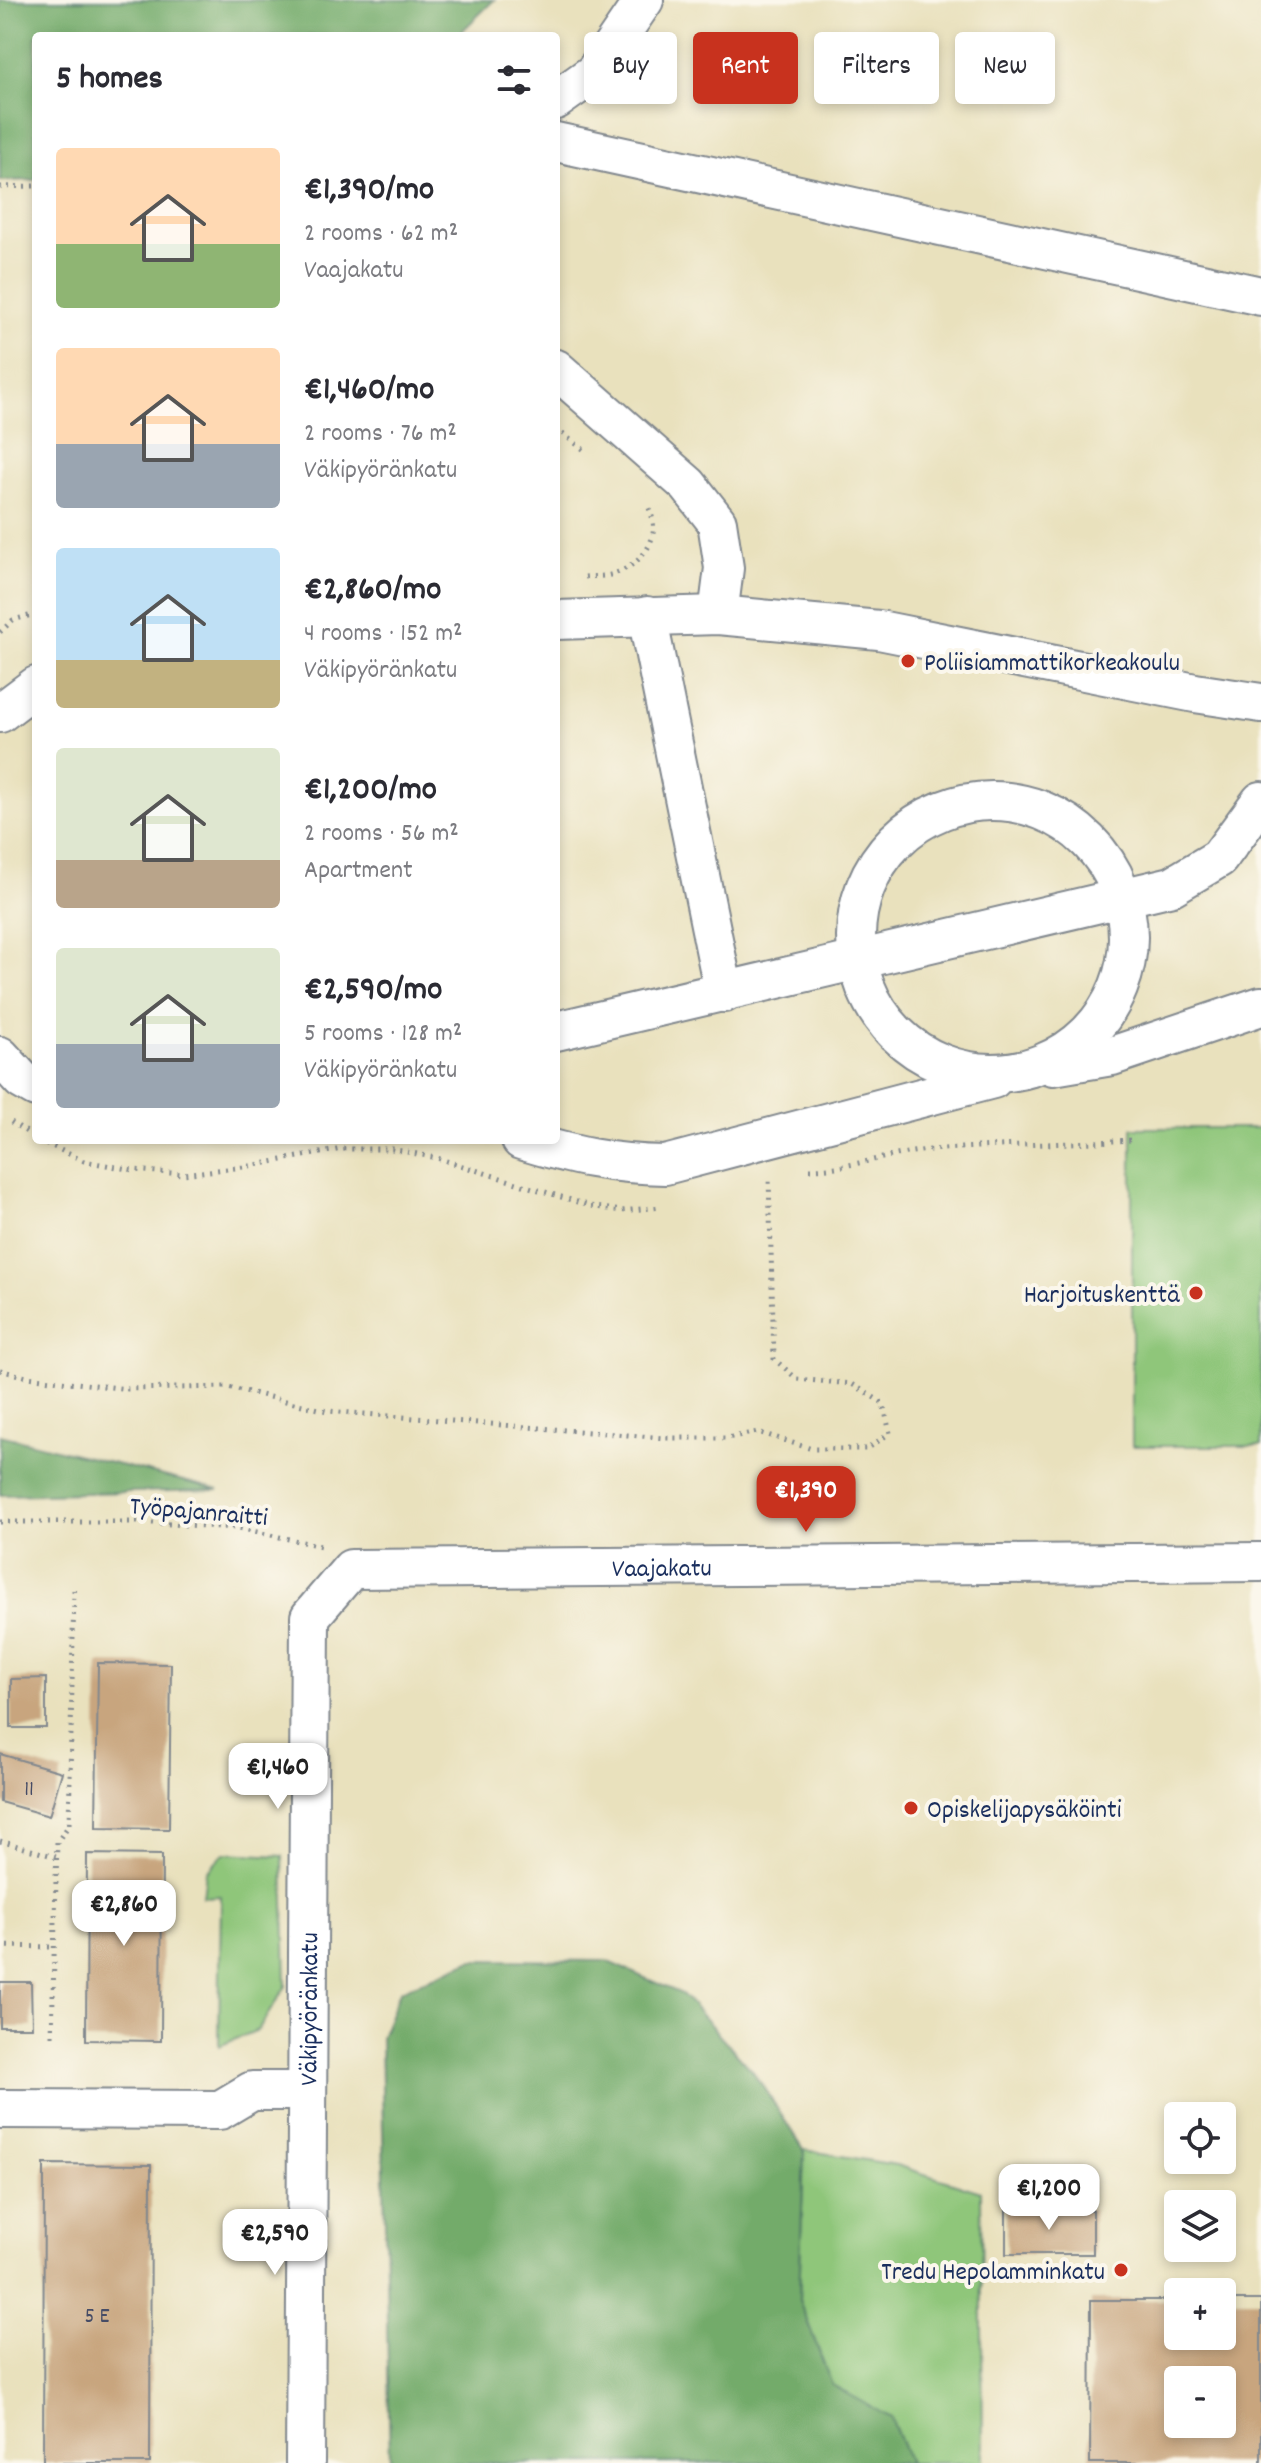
<!DOCTYPE html>
<meta charset="utf-8">
<style>
:root{--surface:#fff;--page:#f7f7f7;--text:#2b2b33;--muted:#7c7c81;--accent:#c8321e}
body{margin:0;font-family:Dekko,sans-serif;background:var(--page);color:var(--text);height:100vh;display:flex;flex-direction:column;font-size:30px;white-space:nowrap}
*{box-sizing:border-box;margin:0}
p{font-size:26px;color:var(--muted)}
.icon{flex:none;width:44px;height:44px;fill:none;stroke:currentColor;stroke-width:2;stroke-linecap:round;stroke-linejoin:round}
.map{position:relative;flex:1;overflow:hidden}
.panel{position:absolute;left:32px;top:32px;width:528px;height:1112px;display:flex;flex-direction:column;background:var(--surface);border-radius:8px;box-shadow:0 4px 12px #0003}
.panel>*{flex:none}
.hud{position:absolute;left:584px;top:32px;width:556px;height:72px;display:flex;gap:16px}
.controls{position:absolute;left:1164px;top:2102px;display:grid;gap:16px}
.controls a{display:grid;place-items:center;width:72px;height:72px;border-radius:8px;background:var(--surface);box-shadow:0 4px 12px #0003;font-size:40px}
.price{position:absolute;translate:-50% -68px;padding:0 18px;border-radius:16px;background:#fff;color:#222;font-size:26px;line-height:52px;filter:drop-shadow(0 2px 4px #0008)}
.price::after{content:'';position:absolute;left:50%;top:48px;width:24px;height:18px;margin-left:-12px;background:inherit;clip-path:polygon(0 0,100% 0,50% 100%)}
.price.on{background:var(--accent);color:#fff}
ul{padding:0;list-style:none}
li{display:flex;align-items:center;gap:24px;height:200px;padding:0 24px}
li span{display:grid;place-items:center;flex:none;width:224px;height:160px;border-radius:8px;color:#555}
li>.icon{margin-inline-start:auto}
span .icon{width:96px;height:96px;fill:#fffc;stroke-width:1}
li b{font-size:34px}
h2{display:flex;justify-content:space-between;align-items:center;height:96px;padding:0 24px;font-size:34px}
.chip{padding:0 28px;border-radius:8px;background:var(--surface);box-shadow:0 4px 12px #0003;font-size:28px;line-height:72px}
.chip.on{background:var(--accent);color:#fff}
.map>svg:first-child{display:block}
</style>
<div class="map">
<svg width="1261" height="2463" viewBox="0 0 1261 2463">
<rect width="100%" height="100%" fill="#fbf7ec"/>
<filter id="ink" filterUnits="userSpaceOnUse"><feTurbulence type="fractalNoise" baseFrequency=".0125" numOctaves="2"/><feDisplacementMap in="SourceGraphic" scale="16" xChannelSelector="R" yChannelSelector="G"/><feConvolveMatrix kernelMatrix="1 2 1 2 8 2 1 2 1" color-interpolation-filters="sRGB"/></filter>
<filter id="wash" filterUnits="userSpaceOnUse"><feTurbulence type="fractalNoise" baseFrequency=".006" numOctaves="4" result="noise"/><feDisplacementMap in="SourceGraphic" scale="32" xChannelSelector="R" yChannelSelector="G"/><feGaussianBlur stdDeviation="1.8" result="paint"/><feColorMatrix in="noise" values="0 0 0 0 0 0 0 0 0 0 0 0 0 0 0 0 0 1.4 0 .05"/><feComposite in="paint" operator="in"/></filter>
<g filter="url(#wash)">
<rect width="100%" height="100%" fill="#e9e1bd"/>
<!-- green -->
<path fill="#8fc67a" stroke="#557a6c" stroke-width="2" d="M 1132,1128 L 1261,1128 L 1261,1446 L 1132,1446 Z
M 224,1853 L 283,1856 L 286,1986 L 258,2030 L 219,2046 L 221,1896 L 203,1897 L 206,1872 Z
M 804,2150 L 896,2165 L 981,2192 L 983,2463 L 909,2463 L 891,2418 L 832,2385 L 799,2300 Z"/>
<!-- forest -->
<path fill="#73ab6a" stroke="#476d64" stroke-width="2" d="M 0,0 L 494,0 L 457,36 L 36,36 L 36,180 L 0,181 Z
M 0,1435 L 219,1490 L 0,1495 Z
M 472,1960 L 606,1961 L 682,1994 L 752,2070 L 804,2150 L 799,2300 L 832,2385 L 891,2418 L 909,2463 L 390,2463 L 381,2037 L 400,1991 Z"/>
<g id="blocks">
<!-- building -->
<path fill="#c8a57e" fill-rule="evenodd" d="M 98,1663 L 171,1664 L 169,1829 L 96,1828 Z
M 46,1678 L 46,1728 L 11,1728 L 11,1679 Z
M 0,1754 L 62,1772 L 49,1816 L 0,1802 Z
M 87,1854 L 162,1855 L 161,2041 L 86,2040 Z
M 0,1982 L 31,1982 L 32,2027 L 0,2027 Z
M 44,2164 L 151,2165 L 150,2463 L 43,2463 Z
M 1006,2209 L 1093,2210 L 1093,2254 L 1006,2254 Z
M 1091,2300 L 1178,2300 L 1178,2336 L 1222,2336 L 1222,2300 L 1261,2300 L 1261,2463 L 1090,2463 ZM 1178,2380 L 1222,2380 L 1222,2424 L 1178,2424 Z"/>
</g>
</g>
<g filter="url(#ink)">
<use href="#blocks" fill-opacity="0" stroke="#82888e" stroke-width="2"/>
<g fill="none" stroke-linecap="round" stroke-linejoin="round">
<defs>
<g id="minor">
<path d="M 556,100 L 594,73 L 644,0"/>
<path d="M 556,142 L 1261,296"/>
<path d="M 556,369 L 688,485 L 717,522 L 724,568 L 718,615"/>
<path d="M 647,616 L 724,993"/>
<path d="M 556,620 L 718,615 L 879,630 L 1195,693 L 1261,703"/>
<path d="M 0,713 L 36,686"/>
<circle cx="992" cy="937" r="136"/>
<path d="M 556,1031 L 1172,886 L 1219,858 L 1261,801"/>
<path d="M 0,1056 L 22,1080 L 36,1088"/>
<path d="M 1053,1066 L 1112,1056 L 1261,1006"/>
<path d="M 521,1140 C 573,1156 610,1164 665,1165 L 993,1079"/>
<path d="M 0,2109 L 220,2110 L 252,2091 L 306,2091"/>
<path id="s1" d="M 305,2463 L 310,1617 L 351,1569 L 1261,1562"/>
</g>
</defs>
<!-- minor casing -->
<use href="#minor" stroke="#82888e" stroke-width="42"/>
<!-- path -->
<path stroke="#82888e" stroke-width="5" stroke-dasharray="2 6" stroke-linecap="butt" d="M 0,187 L 36,186
M 556,429 L 587,452
M 585,577 C 593,576 602,577 610,575 C 643,566 666,535 646,503
M 0,632 L 13,620 L 36,614
M 11,1122 L 36,1138
M 39,1140 L 84,1161 L 133,1170 L 183,1174 L 244,1167 L 342,1149 L 392,1149 L 437,1158 L 590,1206 L 621,1211 L 662,1207
M 810,1169 C 850,1169 890,1153 930,1150 C 997,1145 1065,1144 1132,1140
M 0,1370 L 26,1377 L 128,1389 L 228,1387 L 327,1411 L 665,1438 L 727,1438 L 758,1432 L 812,1449 L 867,1449 L 890,1433 L 883,1403 L 852,1384 L 797,1379 L 774,1359 L 769,1178
M 0,1522 L 137,1522 L 238,1528 L 321,1546
M 0,1841 L 56,1857
M 0,1946 L 54,1947
M 52,2036 L 57,1842 L 69,1825 L 74,1590"/>
<!-- minor -->
<use href="#minor" stroke="#fff" stroke-width="38"/>
</g>
</g>
<!-- markers -->
<g fill="#c8321e" stroke="#fbf7ec" stroke-width="3">
<circle cx="908" cy="661" r="8"/>
<circle cx="1196" cy="1293" r="8"/>
<circle cx="911" cy="1808" r="8"/>
<circle cx="1121" cy="2270" r="8"/>
</g>
<g text-anchor="middle" stroke-width="8" stroke-linejoin="round" paint-order="stroke">
<!-- number labels -->
<g font-size="22" fill="#464c66">
<text x="29" y="1795">11</text>
<text x="97" y="2322">5 E</text>
</g>
<!-- poi labels -->
<g font-size="26" fill="#1b2f5e" stroke="#fbf7ec" text-anchor="start">
<text x="924" y="670">Poliisiammattikorkeakoulu</text>
<text x="1180" y="1302" text-anchor="end">Harjoituskenttä</text>
<text x="927" y="1817">Opiskelijapysäköinti</text>
<text x="1105" y="2279" text-anchor="end">Tredu Hepolamminkatu</text>
</g>
<!-- street labels -->
<g font-size="26" fill="#1b2f5e" stroke="#fbf7ec">
<text transform="translate(199 1510) rotate(5)" y="9">Työpajanraitti</text>
<text dy="9" stroke="none"><textPath href="#s1" startOffset="1220">Vaajakatu</textPath></text>
<text dy="9" stroke="none"><textPath href="#s1" startOffset="454">Väkipyöränkatu</textPath></text>
</g>
</g>
</svg>
<div class="controls">
<a><svg class="icon" aria-label="locate" viewBox="0 0 24 24"><circle cx="12" cy="12" r="6"/><path d="M12 2v4M12 18v4M2 12h4M18 12h4"/></svg></a>
<a><svg class="icon" aria-label="layers" viewBox="0 0 24 24"><path d="M12 4l9 5-9 5-9-5zM3 14l9 5 9-5"/></svg></a>
<a>+</a>
<a>−</a>
</div>
<b class="price on" style="left:806px;top:1534px">€1,390</b>
<b class="price" style="left:278px;top:1811px">€1,460</b>
<b class="price" style="left:124px;top:1948px">€2,860</b>
<b class="price" style="left:1049px;top:2232px">€1,200</b>
<b class="price" style="left:275px;top:2277px">€2,590</b>
<div class="hud">
<a class="chip">Buy</a>
<a class="chip on">Rent</a>
<a class="chip">Filters</a>
<a class="chip">New</a>
</div>
<section class="panel">
<h2>5 homes<svg class="icon" aria-label="filters" viewBox="0 0 24 24"><path d="M4 7h16M4 17h16"/><circle cx="9" cy="7" r="2"/><circle cx="15" cy="17" r="2"/></svg></h2>
<ul>
<li><span style="background:linear-gradient(#ffd9b3 60%,#8fb573 0)"><svg class="icon" aria-label="home" viewBox="0 0 24 24"><path d="M3 11l9-7 9 7M6 9v11h12V9"/></svg></span><div><b>€1,390/mo</b><p>2 rooms · 62 m²</p><p>Vaajakatu</p></div></li>
<li><span style="background:linear-gradient(#ffd9b3 60%,#9aa5b1 0)"><svg class="icon" aria-label="home" viewBox="0 0 24 24"><path d="M3 11l9-7 9 7M6 9v11h12V9"/></svg></span><div><b>€1,460/mo</b><p>2 rooms · 76 m²</p><p>Väkipyöränkatu</p></div></li>
<li><span style="background:linear-gradient(#bfe0f5 70%,#c2b280 0)"><svg class="icon" aria-label="home" viewBox="0 0 24 24"><path d="M3 11l9-7 9 7M6 9v11h12V9"/></svg></span><div><b>€2,860/mo</b><p>4 rooms · 152 m²</p><p>Väkipyöränkatu</p></div></li>
<li><span style="background:linear-gradient(#dfe7d0 70%,#b9a48a 0)"><svg class="icon" aria-label="home" viewBox="0 0 24 24"><path d="M3 11l9-7 9 7M6 9v11h12V9"/></svg></span><div><b>€1,200/mo</b><p>2 rooms · 56 m²</p><p>Apartment</p></div></li>
<li><span style="background:linear-gradient(#dfe7d0 60%,#9aa5b1 0)"><svg class="icon" aria-label="home" viewBox="0 0 24 24"><path d="M3 11l9-7 9 7M6 9v11h12V9"/></svg></span><div><b>€2,590/mo</b><p>5 rooms · 128 m²</p><p>Väkipyöränkatu</p></div></li>
</ul>
</section>
</div>
